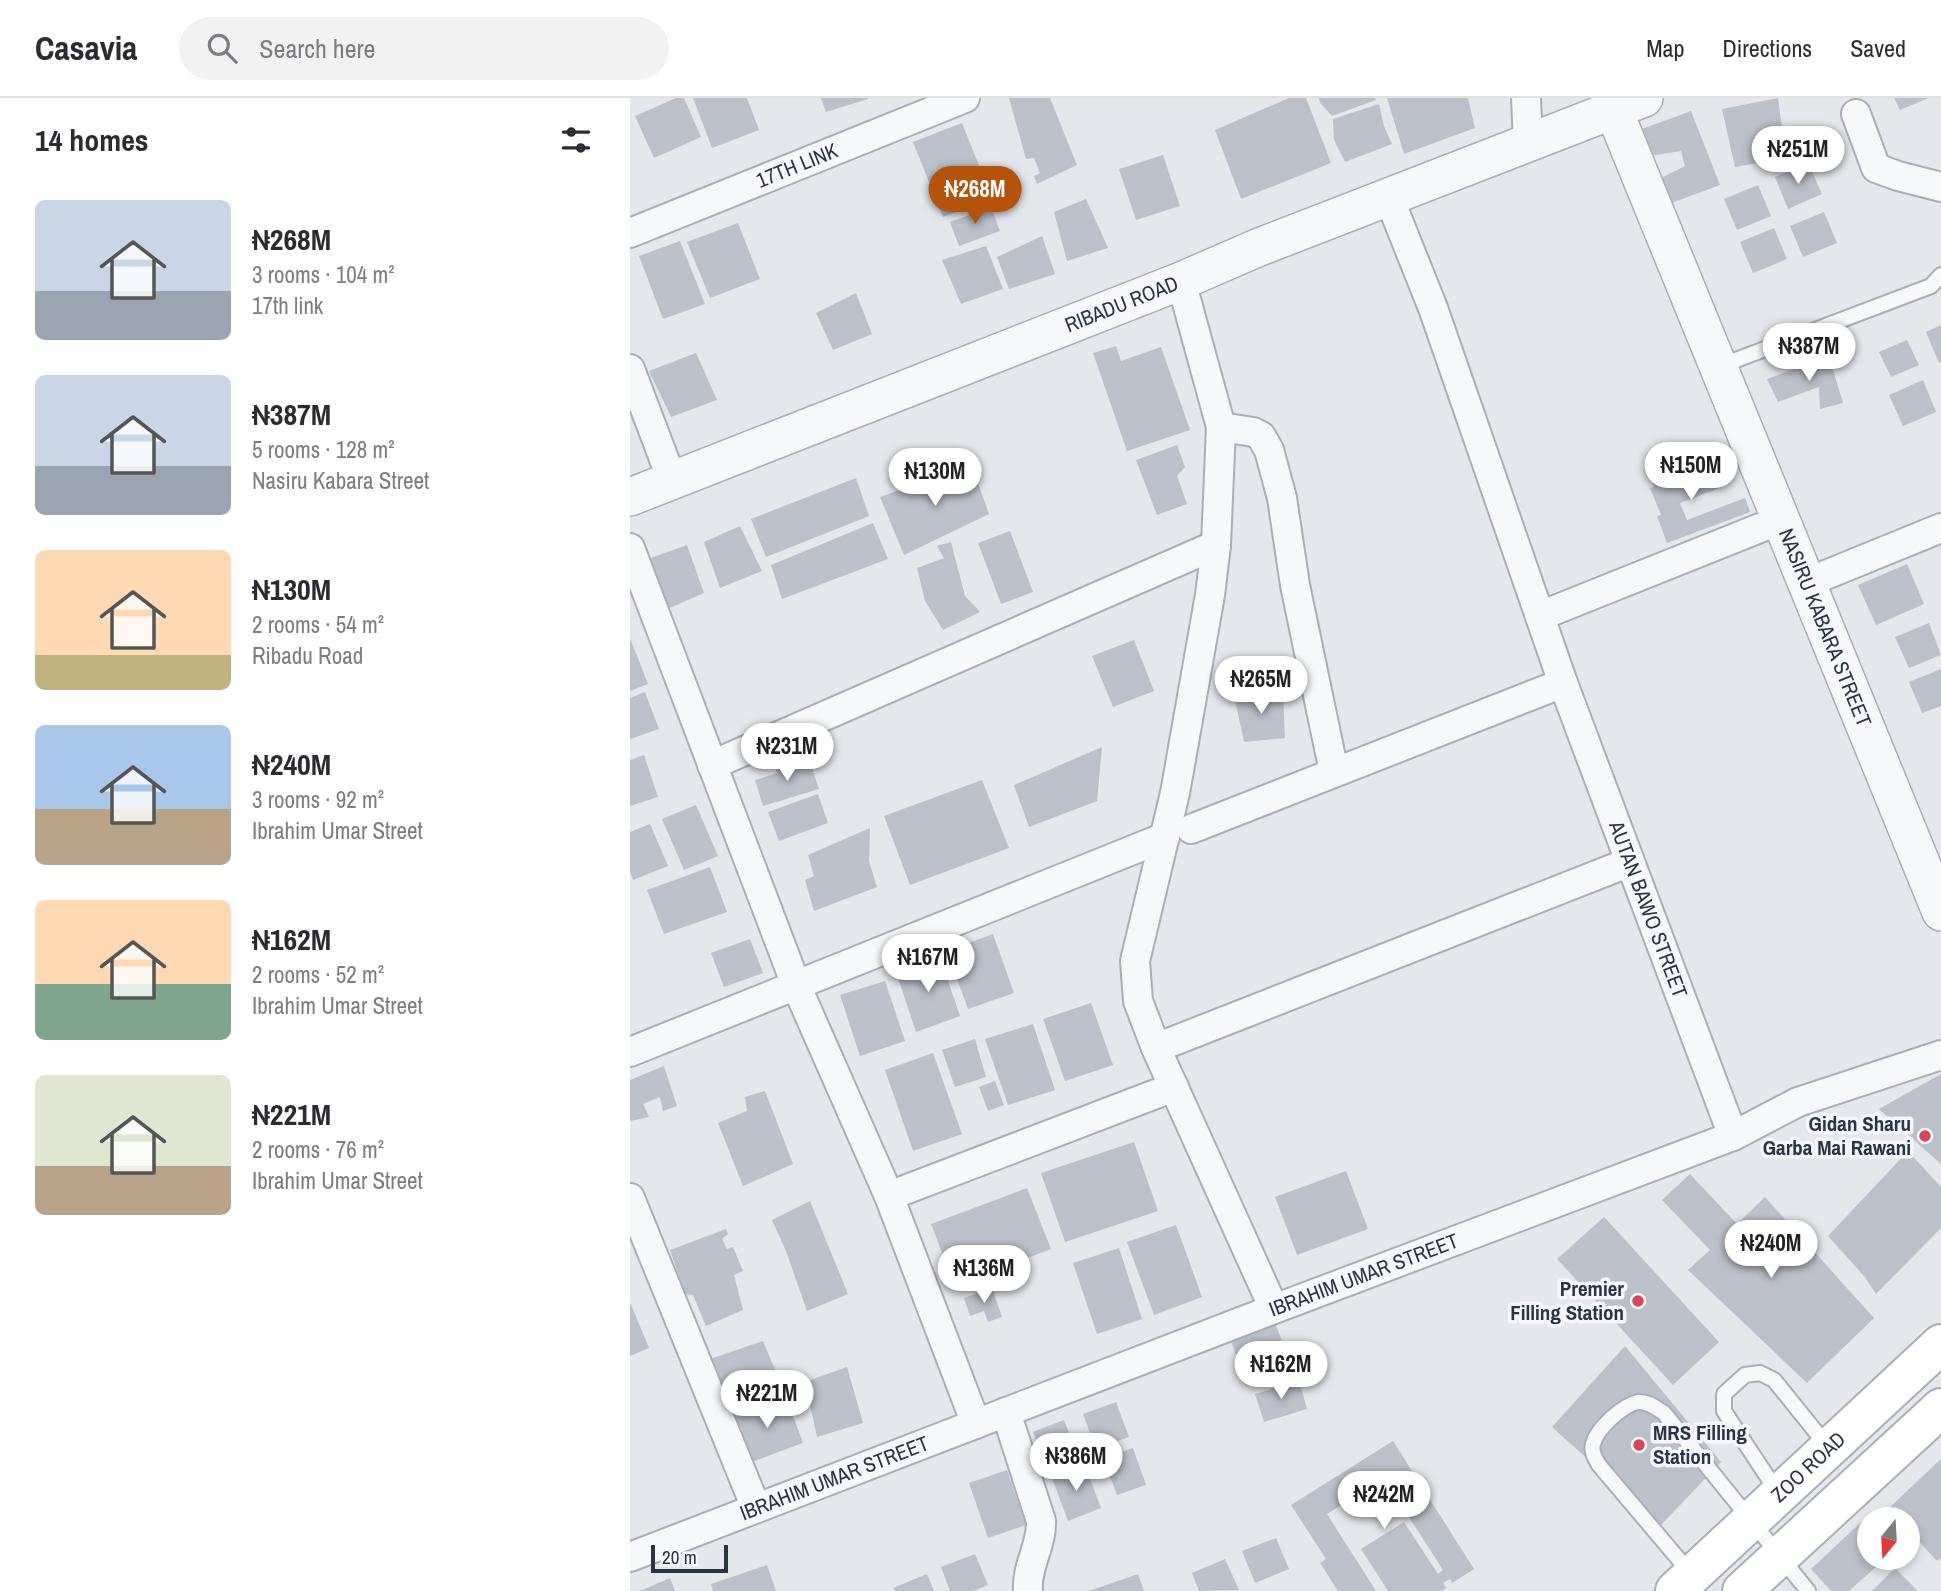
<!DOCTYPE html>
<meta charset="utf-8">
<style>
:root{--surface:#fff;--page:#f2f2f3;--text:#2b2b33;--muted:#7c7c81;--line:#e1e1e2;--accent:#b45309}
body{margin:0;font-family:"Archivo Narrow",sans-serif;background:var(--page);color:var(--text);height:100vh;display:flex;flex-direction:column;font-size:26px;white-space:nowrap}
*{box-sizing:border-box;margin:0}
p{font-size:23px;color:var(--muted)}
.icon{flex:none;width:38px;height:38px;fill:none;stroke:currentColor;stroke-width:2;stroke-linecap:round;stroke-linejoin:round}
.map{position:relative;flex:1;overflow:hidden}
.sheet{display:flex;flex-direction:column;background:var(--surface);width:630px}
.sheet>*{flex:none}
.needle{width:46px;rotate:198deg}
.buttons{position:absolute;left:1227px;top:1409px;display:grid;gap:14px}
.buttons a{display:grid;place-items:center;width:63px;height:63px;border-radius:50%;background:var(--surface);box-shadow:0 4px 10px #0003;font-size:35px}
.scale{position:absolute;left:21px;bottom:18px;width:77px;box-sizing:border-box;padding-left:7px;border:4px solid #2b3445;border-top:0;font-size:19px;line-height:24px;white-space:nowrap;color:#2b3445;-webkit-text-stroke:5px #f4f6f9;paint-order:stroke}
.price{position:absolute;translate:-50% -60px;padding:0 16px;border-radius:24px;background:#fff;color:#222;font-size:23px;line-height:46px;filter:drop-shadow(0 2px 4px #0008)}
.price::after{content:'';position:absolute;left:50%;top:42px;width:21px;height:16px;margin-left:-10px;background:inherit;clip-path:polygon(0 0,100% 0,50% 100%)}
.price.on{background:var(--accent);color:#fff}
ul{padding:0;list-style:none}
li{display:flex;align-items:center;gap:21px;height:175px;padding:0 35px}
li span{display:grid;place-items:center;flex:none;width:196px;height:140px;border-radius:10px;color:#555}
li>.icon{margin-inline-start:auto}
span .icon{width:84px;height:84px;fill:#fffc;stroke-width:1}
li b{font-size:30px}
h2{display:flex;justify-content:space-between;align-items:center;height:84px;padding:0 35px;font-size:30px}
header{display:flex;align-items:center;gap:42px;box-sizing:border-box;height:98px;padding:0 35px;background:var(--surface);border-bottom:2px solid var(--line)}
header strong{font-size:33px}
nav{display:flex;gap:38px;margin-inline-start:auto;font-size:24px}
.search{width:490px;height:63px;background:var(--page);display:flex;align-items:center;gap:18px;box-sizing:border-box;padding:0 24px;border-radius:38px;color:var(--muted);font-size:26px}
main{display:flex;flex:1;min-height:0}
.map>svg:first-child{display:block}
</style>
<header>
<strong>Casavia</strong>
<div class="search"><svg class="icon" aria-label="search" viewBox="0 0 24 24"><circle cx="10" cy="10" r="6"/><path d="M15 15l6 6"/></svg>Search here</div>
<nav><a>Map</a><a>Directions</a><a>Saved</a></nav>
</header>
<main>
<section class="sheet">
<h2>14 homes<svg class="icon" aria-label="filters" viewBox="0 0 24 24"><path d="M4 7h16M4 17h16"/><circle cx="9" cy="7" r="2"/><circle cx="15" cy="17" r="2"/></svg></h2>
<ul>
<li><span style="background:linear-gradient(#c9d6e8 65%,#9aa5b1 0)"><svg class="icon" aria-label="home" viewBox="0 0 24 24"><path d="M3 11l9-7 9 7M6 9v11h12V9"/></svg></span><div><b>₦268M</b><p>3 rooms · 104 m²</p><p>17th link</p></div></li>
<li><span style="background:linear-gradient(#c9d6e8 65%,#9aa5b1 0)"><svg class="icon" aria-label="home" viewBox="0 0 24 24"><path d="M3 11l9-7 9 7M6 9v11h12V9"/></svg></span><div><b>₦387M</b><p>5 rooms · 128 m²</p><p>Nasiru Kabara Street</p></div></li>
<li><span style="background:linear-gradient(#ffd9b3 75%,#c2b280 0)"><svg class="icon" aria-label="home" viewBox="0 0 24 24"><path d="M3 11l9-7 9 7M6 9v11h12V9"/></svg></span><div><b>₦130M</b><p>2 rooms · 54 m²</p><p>Ribadu Road</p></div></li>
<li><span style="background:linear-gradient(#a9c7e8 60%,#b9a48a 0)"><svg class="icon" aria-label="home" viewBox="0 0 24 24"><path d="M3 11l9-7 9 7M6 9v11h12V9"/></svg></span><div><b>₦240M</b><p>3 rooms · 92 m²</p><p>Ibrahim Umar Street</p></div></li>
<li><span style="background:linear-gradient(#ffd9b3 60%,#7fa58c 0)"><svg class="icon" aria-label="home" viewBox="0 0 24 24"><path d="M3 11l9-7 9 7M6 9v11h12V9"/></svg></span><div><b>₦162M</b><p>2 rooms · 52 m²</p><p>Ibrahim Umar Street</p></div></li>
<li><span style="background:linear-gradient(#dfe7d0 65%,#b9a48a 0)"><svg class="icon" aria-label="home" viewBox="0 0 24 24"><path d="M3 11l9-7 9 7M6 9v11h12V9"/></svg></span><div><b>₦221M</b><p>2 rooms · 76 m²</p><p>Ibrahim Umar Street</p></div></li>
</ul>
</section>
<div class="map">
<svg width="1311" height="1493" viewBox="0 0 1311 1493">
<rect width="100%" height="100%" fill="#e4e7ec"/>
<!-- building -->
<path fill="#bbc0ca" d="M 46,0 L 54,0 L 71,39 L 24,60 L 5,18 Z
M 63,0 L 117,0 L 129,32 L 82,50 Z
M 191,0 L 238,0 L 238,1 L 196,14 Z
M 379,0 L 420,0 L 447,67 L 407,86 L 404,78 L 410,75 L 404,60 L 396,61 Z
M 659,0 L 676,0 L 701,65 L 611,101 L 585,32 Z
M 689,0 L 745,0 L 746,2 L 702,18 L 690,5 Z
M 757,0 L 838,0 L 845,30 L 774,56 Z
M 1148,0 L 1156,60 L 1105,69 L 1092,11 Z
M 1264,0 L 1299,0 L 1270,12 Z
M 749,6 L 754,28 L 762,46 L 715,64 L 704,42 L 703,21 Z
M 1061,13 L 1090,87 L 1039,106 L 1027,82 L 1055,68 L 1051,53 L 1019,58 L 1009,32 Z
M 332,25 L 362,100 L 313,119 L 283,44 Z
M 533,57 L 550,108 L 506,122 L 489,71 Z
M 1178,65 L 1192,96 L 1158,111 L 1145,79 Z
M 1128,87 L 1141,118 L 1107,132 L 1094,101 Z
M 456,101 L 478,150 L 437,163 L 424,114 Z
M 361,109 L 370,133 L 329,148 L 320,124 Z
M 1194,114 L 1207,145 L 1173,159 L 1160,128 Z
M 108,125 L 130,181 L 80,200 L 57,144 Z
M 1144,130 L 1157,161 L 1123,175 L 1110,144 Z
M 412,138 L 425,176 L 379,191 L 367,159 Z
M 50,143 L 75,206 L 33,221 L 9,158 Z
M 356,148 L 373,191 L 331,206 L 312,162 Z
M 226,195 L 242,236 L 203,252 L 186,215 Z
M 1311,227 L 1311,264 L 1309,265 L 1296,234 Z
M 1277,242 L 1289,267 L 1261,279 L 1249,254 Z
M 486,248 L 491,263 L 531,249 L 560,332 L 497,353 L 463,255 Z
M 66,255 L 87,302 L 41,319 L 19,273 Z
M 1199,258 L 1213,305 L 1190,311 L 1189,289 L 1148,304 L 1137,281 Z
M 1293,282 L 1306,314 L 1273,328 L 1259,297 Z
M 547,347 L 555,369 L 547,378 L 557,406 L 527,417 L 506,362 Z
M 1081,363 L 1092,389 L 1050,405 L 1057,422 L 1115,400 L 1120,414 L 1037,445 L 1027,418 L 1031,417 L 1020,390 L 1024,389 L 1022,385 Z
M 341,366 L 359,416 L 274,457 L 250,399 Z
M 226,380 L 239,418 L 136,459 L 121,421 Z
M 243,425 L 258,461 L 152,501 L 141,467 Z
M 110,428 L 132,473 L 90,490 L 74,444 Z
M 380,433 L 403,494 L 371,506 L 348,445 Z
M 321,444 L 335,498 L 350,514 L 313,532 L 295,503 L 287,470 L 314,460 L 307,448 Z
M 57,447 L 74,495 L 35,512 L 15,462 Z
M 1277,466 L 1294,506 L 1246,527 L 1228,487 Z
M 1299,525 L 1311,557 L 1279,570 L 1265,539 Z
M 0,540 L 18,586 L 0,593 Z
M 504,542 L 524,593 L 483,609 L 462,558 Z
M 1311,571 L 1311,608 L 1292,615 L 1279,584 Z
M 653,593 L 655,640 L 614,644 L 604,597 Z
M 15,594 L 29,631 L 0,641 L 0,600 Z
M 472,649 L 467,703 L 399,729 L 384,687 Z
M 14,657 L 28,699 L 0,708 L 0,662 Z
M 180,664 L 189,691 L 133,708 L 125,682 L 147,675 L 145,669 L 156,666 L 159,670 Z
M 352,682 L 379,750 L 280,787 L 254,718 Z
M 188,696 L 198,725 L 149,743 L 138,714 Z
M 66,707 L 88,758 L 54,772 L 32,721 Z
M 20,726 L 38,768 L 3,782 L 0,774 L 0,734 Z
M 240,730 L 239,763 L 247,789 L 184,813 L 175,782 L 184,778 L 178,757 Z
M 80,769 L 97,814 L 34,836 L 17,792 Z
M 363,836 L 384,895 L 338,911 L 317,853 Z
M 120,841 L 133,875 L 94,889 L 81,855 Z
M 310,859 L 330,918 L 286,934 L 266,874 Z
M 255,883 L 275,943 L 230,958 L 210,897 Z
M 461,905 L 483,967 L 435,983 L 413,921 Z
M 403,926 L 425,992 L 378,1007 L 355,941 Z
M 345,941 L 356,979 L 325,989 L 312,952 Z
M 303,955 L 332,1036 L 283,1053 L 255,972 Z
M 34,968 L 47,1008 L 33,1013 L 30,999 L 13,1006 L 19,1019 L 0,1023 L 0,982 Z
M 1311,976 L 1311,1066 L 1249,1011 Z
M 365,983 L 374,1007 L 358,1013 L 349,989 Z
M 135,993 L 163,1066 L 113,1088 L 88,1025 L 117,1013 L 115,999 Z
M 504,1044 L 528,1113 L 435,1144 L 411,1075 Z
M 1278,1053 L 1311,1089 L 1311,1130 L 1246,1196 L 1234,1178 L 1198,1138 Z
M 716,1073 L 738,1131 L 667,1157 L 645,1099 Z
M 1060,1076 L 1107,1126 L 1135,1099 L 1244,1220 L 1177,1285 L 1058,1172 L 1080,1152 L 1032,1102 Z
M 397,1090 L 421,1151 L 325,1188 L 301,1126 Z
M 180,1103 L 218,1196 L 177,1213 L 156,1153 L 142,1122 Z
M 974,1119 L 1089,1244 L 1043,1287 L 927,1161 Z
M 546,1127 L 572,1199 L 524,1217 L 497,1144 Z
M 96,1131 L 98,1136 L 92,1141 L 97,1151 L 103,1149 L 113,1173 L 104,1177 L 113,1212 L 76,1228 L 63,1197 L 55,1196 L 40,1152 Z
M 489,1150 L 512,1221 L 467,1236 L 443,1165 Z
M 362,1190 L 372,1219 L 358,1224 L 354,1213 L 340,1218 L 334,1200 Z
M 0,1204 L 19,1250 L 0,1258 Z
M 645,1225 L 658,1258 L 613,1275 L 600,1241 Z
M 133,1243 L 151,1286 L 101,1308 L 80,1261 Z
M 995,1248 L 1091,1364 L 1031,1427 L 922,1329 Z
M 217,1269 L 233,1325 L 187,1339 L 175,1284 Z
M 669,1283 L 677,1311 L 634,1324 L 625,1296 Z
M 156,1299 L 173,1345 L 119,1365 L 100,1321 Z
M 486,1304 L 499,1339 L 466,1351 L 453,1316 Z
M 434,1322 L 448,1358 L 417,1370 L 403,1334 Z
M 763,1343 L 844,1471 L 822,1485 L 820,1481 L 813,1485 L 816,1490 L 812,1493 L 758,1493 L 731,1451 L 774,1424 L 808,1476 L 813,1472 L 754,1380 L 697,1416 L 746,1493 L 708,1493 L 690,1465 L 696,1461 L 661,1407 Z
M 503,1350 L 516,1387 L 487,1397 L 473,1360 Z
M 1311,1361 L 1311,1460 L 1307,1463 L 1278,1432 L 1278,1421 L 1267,1421 L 1258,1411 Z
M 455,1367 L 471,1410 L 438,1423 L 422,1380 Z
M 377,1372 L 396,1427 L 358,1440 L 339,1385 Z
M 1242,1414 L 1248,1421 L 1239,1421 L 1239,1460 L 1256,1460 L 1219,1493 L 1201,1493 L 1181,1471 Z
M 646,1440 L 659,1471 L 625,1485 L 612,1453 Z
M 345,1456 L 358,1487 L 343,1493 L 320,1493 L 311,1469 Z
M 595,1461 L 609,1492 L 569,1493 L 562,1475 Z
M 137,1467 L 146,1493 L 83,1493 L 81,1486 Z
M 1265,1470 L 1288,1493 L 1242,1493 Z
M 297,1476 L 304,1493 L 265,1493 L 263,1490 Z
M 508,1476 L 514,1493 L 459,1493 Z
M 40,1480 L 45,1493 L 10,1493 Z"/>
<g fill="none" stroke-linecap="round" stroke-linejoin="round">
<defs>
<path id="service" d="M 1090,268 L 1301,188 L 1311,177
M 1148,1395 L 1094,1313 L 1094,1296 L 1115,1277 L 1130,1275 L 1144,1282 L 1198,1349
M 1062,1477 L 969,1367 C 965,1360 961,1354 963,1346 C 967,1330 993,1307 1008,1304 C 1018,1303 1026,1310 1034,1315 L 1178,1493"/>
<g id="minor">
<path d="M 896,0 L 898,45"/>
<path d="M 1226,16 L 1246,70 L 1268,78 L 1311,89"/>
<path id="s1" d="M 0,135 L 335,0"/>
<path d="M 551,183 L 591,329 L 586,447 L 580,497 L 545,695 L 505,863 L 508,903 L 526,950 L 644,1211"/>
<path d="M 0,271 L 42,382"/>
<path d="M 591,329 L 623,334 L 631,338 L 639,352 L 652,400 L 665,487 L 704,674"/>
<path d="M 0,450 L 166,887 L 259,1098 L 346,1326"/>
<path d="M 1176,485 L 1311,430"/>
<path d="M 910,518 L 1150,422"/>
<path id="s2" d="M 933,585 L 1103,1038"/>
<path d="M 82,667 L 586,447"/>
<path d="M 561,731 L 933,585 L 803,210 L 759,100"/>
<path d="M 526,950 L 1000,764"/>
<path d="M 0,954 L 535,739"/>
<path d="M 259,1098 L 544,989"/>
<path d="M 0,1100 L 126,1410"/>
<path d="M 376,1314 L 411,1423 C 412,1448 396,1468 398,1493"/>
<path id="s3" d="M 0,1459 L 644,1211 L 1103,1038 L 1168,1004 L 1311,957"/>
</g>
<g id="tertiary">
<path id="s4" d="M 984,13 L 1311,814"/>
<path id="s5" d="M 0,399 L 551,183 L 627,150 L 1014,0"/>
</g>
<g id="secondary">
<path id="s6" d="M 1045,1493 L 1311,1246"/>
<path d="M 1112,1493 L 1311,1310"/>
</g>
</defs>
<!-- service casing -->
<use href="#service" stroke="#a9aeb7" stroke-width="18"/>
<!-- minor casing -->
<use href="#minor" stroke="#a9aeb7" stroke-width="32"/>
<!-- tertiary casing -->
<use href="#tertiary" stroke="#a9aeb7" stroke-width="40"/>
<!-- secondary casing -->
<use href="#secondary" stroke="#a9aeb7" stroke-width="42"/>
<!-- service -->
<use href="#service" stroke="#f7f8fa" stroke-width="14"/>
<!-- minor -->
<use href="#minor" stroke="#f7f8fa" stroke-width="28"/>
<!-- tertiary -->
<use href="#tertiary" stroke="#f7f8fa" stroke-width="37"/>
<!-- secondary -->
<use href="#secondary" stroke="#fff" stroke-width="38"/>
</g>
<!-- markers -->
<g fill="#d1495b" stroke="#f4f6f9" stroke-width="2.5">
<circle cx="1295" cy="1038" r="7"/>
<circle cx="1008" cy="1203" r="7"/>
<circle cx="1009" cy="1347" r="7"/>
</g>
<g text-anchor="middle" stroke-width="7" stroke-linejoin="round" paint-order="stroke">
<!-- street labels -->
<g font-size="21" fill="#2b3445" stroke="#f4f6f9">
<text dy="7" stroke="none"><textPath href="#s1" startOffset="180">17TH LINK</textPath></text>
<text dy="7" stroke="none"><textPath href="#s5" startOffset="528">RIBADU ROAD</textPath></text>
<text dy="7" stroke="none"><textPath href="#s4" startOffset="558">NASIRU KABARA STREET</textPath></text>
<text dy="7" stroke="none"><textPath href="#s2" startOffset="242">AUTAN BAWO STREET</textPath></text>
<text dy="7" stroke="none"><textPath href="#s3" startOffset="786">IBRAHIM UMAR STREET</textPath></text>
<text dy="7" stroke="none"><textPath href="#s6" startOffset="182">ZOO ROAD</textPath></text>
<text dy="7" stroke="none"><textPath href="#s3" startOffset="219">IBRAHIM UMAR STREET</textPath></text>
</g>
<!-- poi labels -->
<g font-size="21" font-weight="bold" fill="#2b3445" stroke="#f4f6f9" text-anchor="end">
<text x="1281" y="1033">Gidan Sharu<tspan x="1281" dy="24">Garba Mai Rawani</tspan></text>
<text x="994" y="1198">Premier<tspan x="994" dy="24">Filling Station</tspan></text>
<text x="1023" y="1342" text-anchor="start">MRS Filling<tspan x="1023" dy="24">Station</tspan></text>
</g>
</g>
</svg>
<div class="buttons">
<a><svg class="needle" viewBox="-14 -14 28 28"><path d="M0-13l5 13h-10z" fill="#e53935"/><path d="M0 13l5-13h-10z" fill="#7c7c81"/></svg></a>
</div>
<div class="scale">20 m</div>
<b class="price" style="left:1168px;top:88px">₦251M</b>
<b class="price on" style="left:345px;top:128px">₦268M</b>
<b class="price" style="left:1179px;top:285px">₦387M</b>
<b class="price" style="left:1061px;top:404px">₦150M</b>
<b class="price" style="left:305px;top:410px">₦130M</b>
<b class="price" style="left:631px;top:618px">₦265M</b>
<b class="price" style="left:157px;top:685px">₦231M</b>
<b class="price" style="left:298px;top:896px">₦167M</b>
<b class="price" style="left:1141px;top:1182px">₦240M</b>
<b class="price" style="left:354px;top:1207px">₦136M</b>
<b class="price" style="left:651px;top:1303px">₦162M</b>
<b class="price" style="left:137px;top:1332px">₦221M</b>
<b class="price" style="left:446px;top:1395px">₦386M</b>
<b class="price" style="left:754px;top:1433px">₦242M</b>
</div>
</main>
